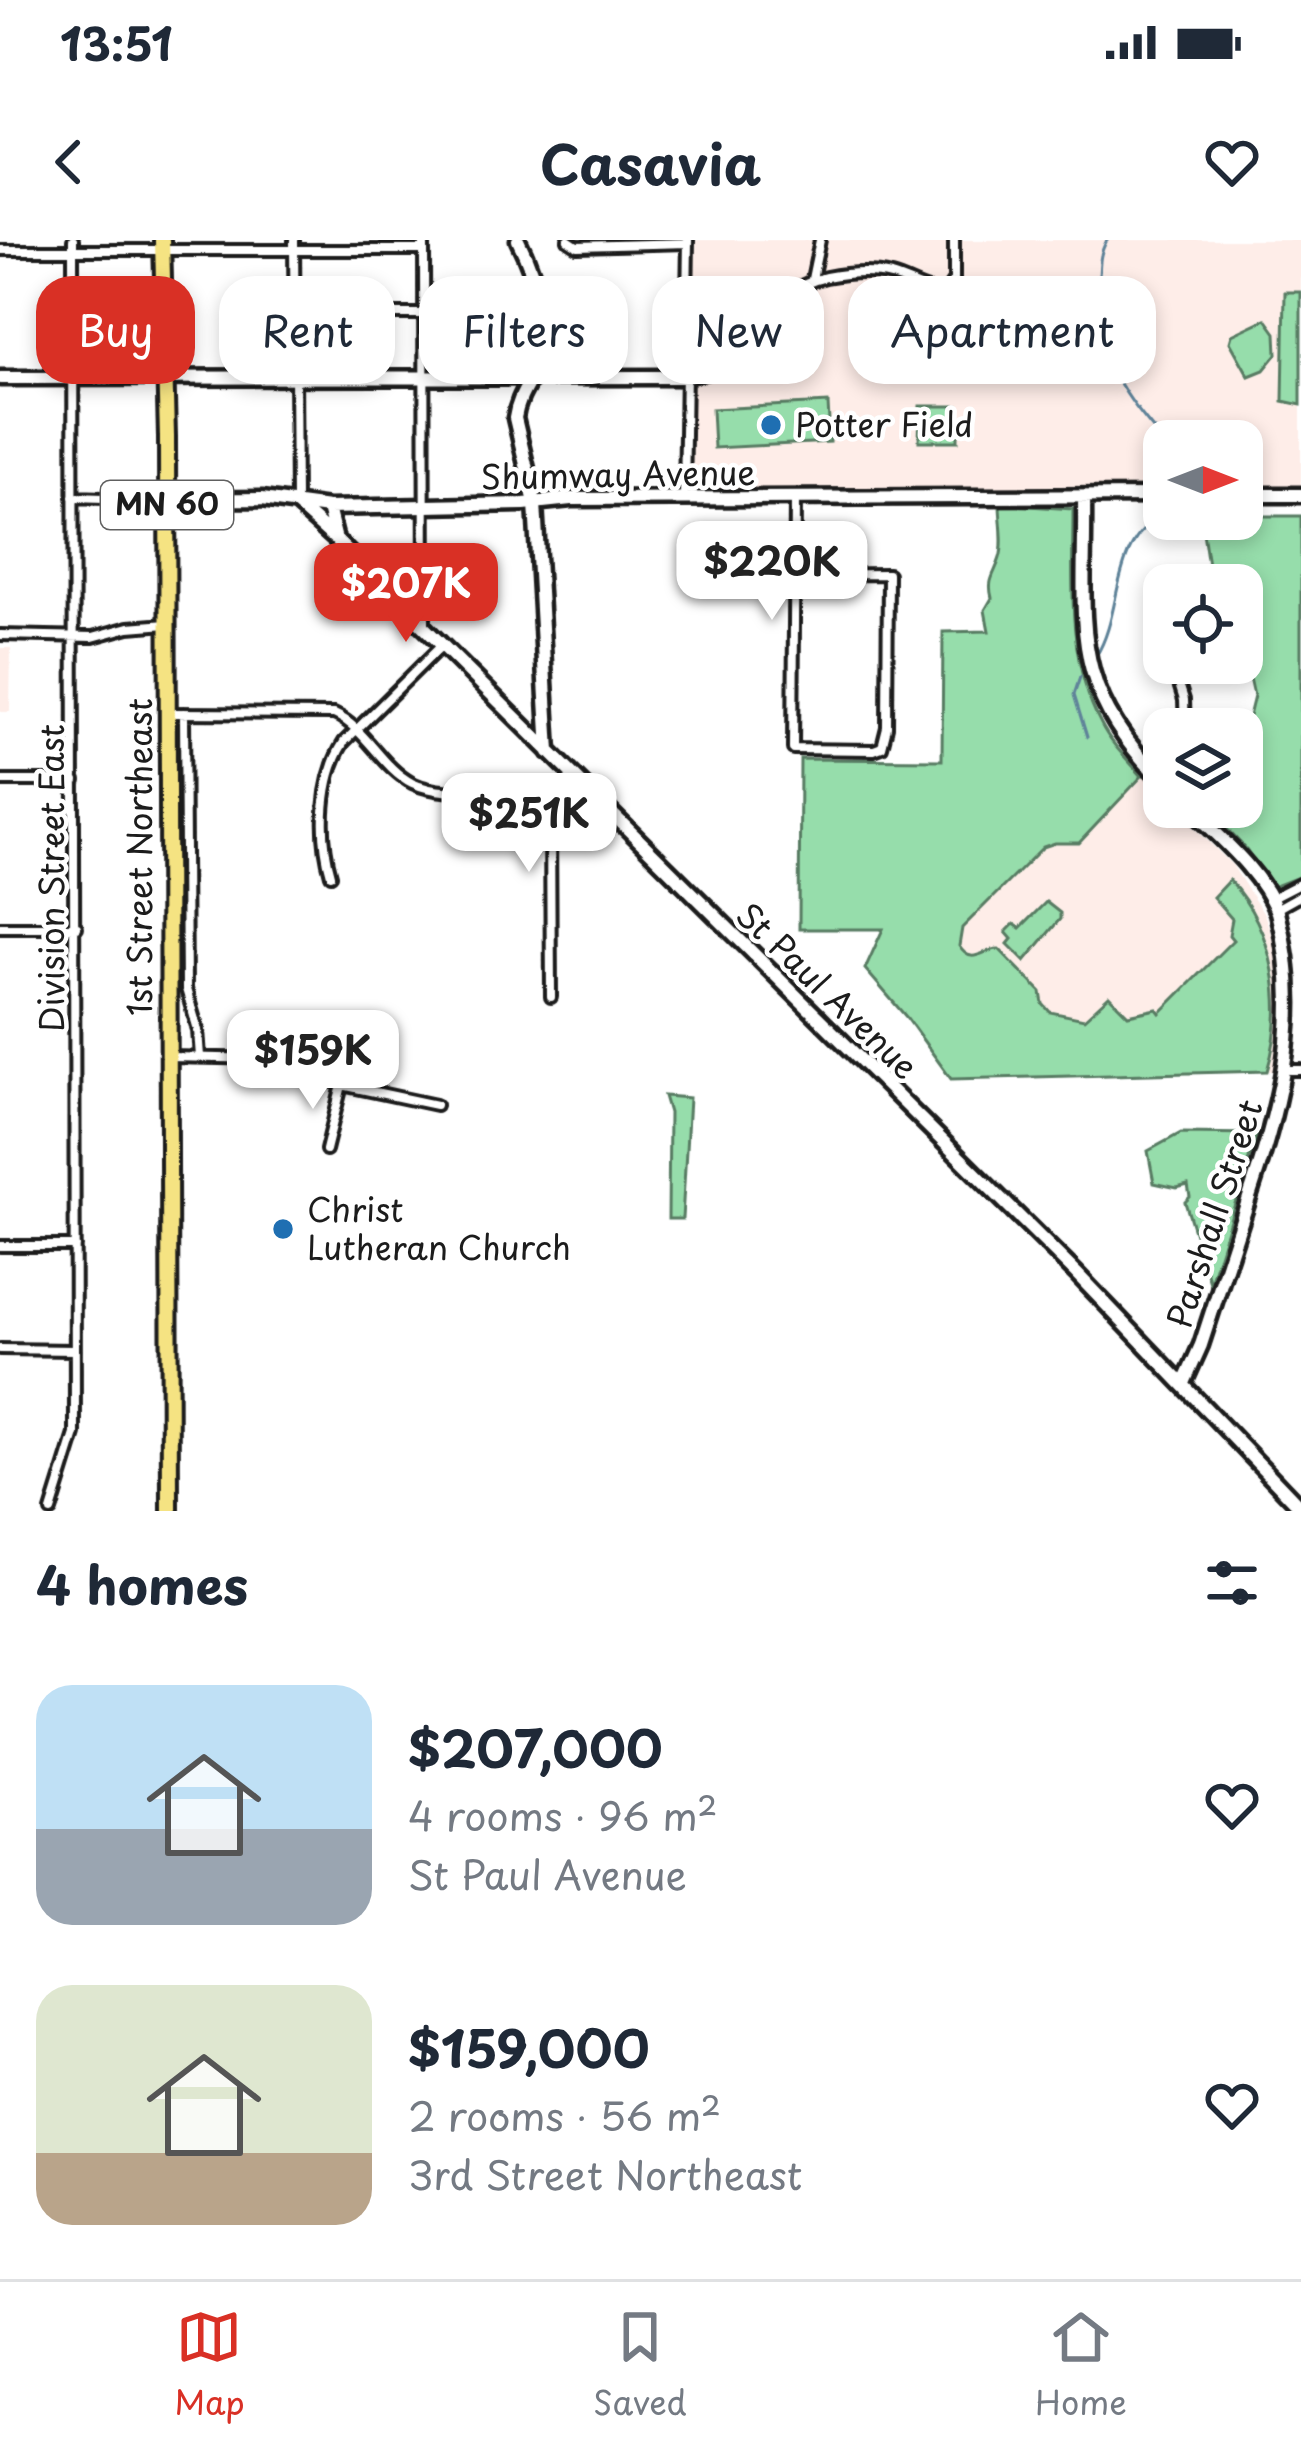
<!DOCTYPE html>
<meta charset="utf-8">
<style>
:root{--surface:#fff;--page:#f2f2f3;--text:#1f2937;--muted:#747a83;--line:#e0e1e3;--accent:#d93025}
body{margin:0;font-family:"Playpen Sans",sans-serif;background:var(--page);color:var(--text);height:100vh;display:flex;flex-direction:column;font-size:45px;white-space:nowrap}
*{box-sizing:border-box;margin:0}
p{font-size:39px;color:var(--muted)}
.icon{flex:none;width:66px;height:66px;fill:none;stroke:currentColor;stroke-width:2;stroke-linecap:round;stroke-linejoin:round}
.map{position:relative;height:1271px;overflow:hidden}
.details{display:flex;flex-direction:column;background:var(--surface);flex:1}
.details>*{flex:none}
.banner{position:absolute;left:36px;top:36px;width:1230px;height:108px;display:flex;gap:24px}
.needle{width:78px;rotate:90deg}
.fabs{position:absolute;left:1143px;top:180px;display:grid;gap:24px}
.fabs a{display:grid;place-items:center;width:120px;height:120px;border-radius:24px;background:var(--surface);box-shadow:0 6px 18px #0003;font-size:60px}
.price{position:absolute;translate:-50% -102px;padding:0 27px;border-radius:24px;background:#fff;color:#222;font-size:39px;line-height:78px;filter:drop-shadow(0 3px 6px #0008)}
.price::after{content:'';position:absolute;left:50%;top:72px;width:36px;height:27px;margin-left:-18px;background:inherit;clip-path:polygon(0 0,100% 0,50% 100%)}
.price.current{background:var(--accent);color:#fff}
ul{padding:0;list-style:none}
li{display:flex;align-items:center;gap:36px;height:300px;padding:0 36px}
li span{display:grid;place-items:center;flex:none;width:336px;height:240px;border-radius:36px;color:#555}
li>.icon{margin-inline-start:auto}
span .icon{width:144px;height:144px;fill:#fffc;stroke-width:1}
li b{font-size:51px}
h2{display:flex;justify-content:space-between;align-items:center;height:144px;padding:0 36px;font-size:51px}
.chip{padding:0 42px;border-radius:36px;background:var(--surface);box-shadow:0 6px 18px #0003;font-size:42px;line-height:108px}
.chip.current{background:var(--accent);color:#fff}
.status{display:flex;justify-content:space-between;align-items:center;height:84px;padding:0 60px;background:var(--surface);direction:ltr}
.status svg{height:33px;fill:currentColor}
header{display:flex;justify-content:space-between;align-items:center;height:156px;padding:0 36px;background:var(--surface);font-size:54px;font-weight:700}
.tabs{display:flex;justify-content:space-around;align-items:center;height:168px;border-top:3px solid var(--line);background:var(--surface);font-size:33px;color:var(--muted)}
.tabs a{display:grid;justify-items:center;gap:6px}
.tabs .current{color:var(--accent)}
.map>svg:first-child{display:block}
</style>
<div class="status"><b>13:51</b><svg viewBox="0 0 49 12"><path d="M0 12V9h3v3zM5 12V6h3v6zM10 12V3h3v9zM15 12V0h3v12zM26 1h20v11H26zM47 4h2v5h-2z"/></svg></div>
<header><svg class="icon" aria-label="back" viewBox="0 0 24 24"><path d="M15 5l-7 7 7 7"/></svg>Casavia<svg class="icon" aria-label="heart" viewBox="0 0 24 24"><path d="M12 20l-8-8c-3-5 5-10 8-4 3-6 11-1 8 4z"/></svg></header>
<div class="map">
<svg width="1301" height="1271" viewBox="0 0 1301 1271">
<rect width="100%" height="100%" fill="#fff"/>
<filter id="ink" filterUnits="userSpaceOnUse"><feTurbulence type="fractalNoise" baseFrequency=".00833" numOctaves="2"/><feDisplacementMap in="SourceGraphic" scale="24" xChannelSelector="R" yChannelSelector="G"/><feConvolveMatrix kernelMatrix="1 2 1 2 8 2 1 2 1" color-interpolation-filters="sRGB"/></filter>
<g filter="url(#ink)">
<!-- built -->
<path fill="#feede8" d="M 693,0 L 1301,0 L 1301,249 L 1242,249 L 1242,201 L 1164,201 L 1164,248 L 692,251 Z
M 1000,264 L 1073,269 L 1074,365 L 1083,439 L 1099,481 L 1114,505 L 1164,557 L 1164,567 L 1174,567 L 1232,625 L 1265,676 L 1284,734 L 1283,808 L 1275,831 L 951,839 L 907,778 L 865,729 L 883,689 L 799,689 L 800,519 L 942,520 L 943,392 L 1002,391 Z
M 0,408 L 11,408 L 10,472 L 0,472 Z"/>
<!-- green -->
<path fill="#96ddab" stroke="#597c64" stroke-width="3" d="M 1285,52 L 1301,52 L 1301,165 L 1283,161 Z
M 1266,79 L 1276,93 L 1277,114 L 1264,130 L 1249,136 L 1230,102 L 1232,95 Z
M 933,114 L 934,139 L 903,140 L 897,120 L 903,115 Z
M 828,163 L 830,202 L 714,208 L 712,169 Z
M 920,166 L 958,166 L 958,201 L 919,201 Z
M 1000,264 L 1073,269 C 1073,340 1066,419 1101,484 C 1111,504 1127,519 1142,536 L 1079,603 L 1055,603 L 1043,607 L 962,688 L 959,706 C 972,727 983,709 999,709 L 1041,752 L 1043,764 L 1050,772 L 1084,779 L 1109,756 L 1128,775 L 1157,769 L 1160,773 L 1233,700 L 1229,695 L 1232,679 L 1213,657 L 1229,640 C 1275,690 1287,767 1267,831 L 951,839 L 907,778 L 865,729 L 883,689 L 799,689 L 800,519 L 942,520 L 943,392 L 989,391 L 985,370 L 992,358 C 987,339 995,335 1000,318 C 1005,303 1000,280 1000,264 Z
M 1242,276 L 1301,276 L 1301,636 L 1273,647 L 1246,609 L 1223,585 L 1227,567 L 1242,567 L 1242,505 L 1254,456 L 1242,402 L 1242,345 L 1211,345 L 1201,279 L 1242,279 Z
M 1046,662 L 1060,673 L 1060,679 L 1025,721 L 1008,704 L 1012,699 L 1006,692 L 1014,684 L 1020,688 Z
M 664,856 L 689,858 L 682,979 L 668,979 L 669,873 Z
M 1181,893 L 1257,894 L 1210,1043 L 1185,962 L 1190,957 L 1188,945 L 1177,948 L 1154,943 L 1148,911 Z"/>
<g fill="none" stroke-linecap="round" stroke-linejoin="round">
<!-- stream -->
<path stroke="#5f8399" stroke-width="3" d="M 1107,0 C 1099,15 1100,21 1099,37 C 1095,113 1115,145 1164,202
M 1096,416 C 1124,372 1109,301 1164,275
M 1080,437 L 1074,455 L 1087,497"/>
<defs>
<path id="street" d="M 294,0 L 296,262
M 424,0 L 425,389
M 568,0 L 577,6 L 688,3
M 0,10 L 424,10
M 812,39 L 820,0
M 295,74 L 423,74
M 687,137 C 766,131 752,53 826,37 C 847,33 870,31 891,36 C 910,41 926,53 945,53 L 954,40 L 954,0
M 73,257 L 167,260
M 684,259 L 688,0
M 794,335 L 888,334 L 887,487 L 882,507 L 874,510 L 793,509 L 795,258
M 0,395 L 93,397 L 129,387 L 167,384
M 1174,428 L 1184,460 L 1185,489
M 167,473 L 334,474 C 366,488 381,527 412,543 C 452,562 510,543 554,556
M 184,473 L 186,749 L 198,790 L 200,817
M 0,541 L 75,541
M 331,635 C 319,594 321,537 344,502 L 441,406
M 1270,659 L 1301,643
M 1276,669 L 1301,655
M 0,687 L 77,687
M 551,757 L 550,576 L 554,556 L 572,535
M 169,817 L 272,819 L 342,845 L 436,865
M 1290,830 L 1301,830
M 326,910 L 342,845
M 0,1006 L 75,1006
M 0,1109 L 75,1110
M 51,1271 L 75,1194 L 73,0"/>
<path id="secondary" d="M 518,0 C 534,32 553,89 538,124 C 530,144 518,156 515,178 L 535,263 L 549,512
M 0,138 L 687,137
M 1242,255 L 1301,255
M 1084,257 C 1086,383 1065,445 1164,542
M 167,260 L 262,259 L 328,268 L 524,264 L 571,259 L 1164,256
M 297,265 L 335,299
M 328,268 L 336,300 L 1076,1033 L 1301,1268
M 1184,1143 L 1201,1105 C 1220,1047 1239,989 1258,930 C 1286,843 1301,761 1277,672 C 1260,630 1220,598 1189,567"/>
<path id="primary" d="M 162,0 L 167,197 L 170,1271"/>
</defs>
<!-- street casing -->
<use href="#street" stroke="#1c1c1c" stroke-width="16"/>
<!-- secondary casing -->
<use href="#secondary" stroke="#1c1c1c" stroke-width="21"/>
<!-- primary casing -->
<use href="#primary" stroke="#1c1c1c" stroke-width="22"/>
<!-- street -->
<use href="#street" stroke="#fff" stroke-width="8"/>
<!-- secondary -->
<use href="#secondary" stroke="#fff" stroke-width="12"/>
<!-- primary -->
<use href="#primary" stroke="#f5e382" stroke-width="14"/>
</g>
</g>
<!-- markers -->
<g fill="#1f6fb2" stroke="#fff" stroke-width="4.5">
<circle cx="771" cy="185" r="12"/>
<circle cx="283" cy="989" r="12"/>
</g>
<g text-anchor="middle" stroke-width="9" stroke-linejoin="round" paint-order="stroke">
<!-- shield labels -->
<rect fill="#fff" stroke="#606060" stroke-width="3" x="101" y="241" width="132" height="48" rx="9"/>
<g font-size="30" font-weight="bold" fill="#1c1c1c">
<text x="167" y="275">MN 60</text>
</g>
<!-- poi labels -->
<g font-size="33" fill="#1c1c1c" stroke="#fff" text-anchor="start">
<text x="795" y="197">Potter Field</text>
<text x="307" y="982">Christ<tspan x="307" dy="38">Lutheran Church</tspan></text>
</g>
<!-- street labels -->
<g font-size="33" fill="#1c1c1c" stroke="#fff">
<text transform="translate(618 235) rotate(-1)" y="12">Shumway Avenue</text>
<text transform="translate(140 617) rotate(-90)" y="12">1st Street Northeast</text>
<text transform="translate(52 638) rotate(-90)" y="12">Division Street East</text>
<text transform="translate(827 751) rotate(44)" y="12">St Paul Avenue</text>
<text transform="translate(1215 974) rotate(-72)" y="12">Parshall Street</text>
</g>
</g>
</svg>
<div class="fabs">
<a><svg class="needle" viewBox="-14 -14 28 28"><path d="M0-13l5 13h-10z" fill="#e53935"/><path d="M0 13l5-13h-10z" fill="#747a83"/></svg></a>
<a><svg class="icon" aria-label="locate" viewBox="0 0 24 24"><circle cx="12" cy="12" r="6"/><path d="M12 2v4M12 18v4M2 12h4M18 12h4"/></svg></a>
<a><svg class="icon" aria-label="layers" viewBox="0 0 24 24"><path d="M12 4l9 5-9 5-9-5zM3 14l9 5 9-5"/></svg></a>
</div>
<b class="price" style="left:772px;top:383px">$220K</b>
<b class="price current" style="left:406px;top:405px">$207K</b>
<b class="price" style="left:529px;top:635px">$251K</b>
<b class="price" style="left:313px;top:872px">$159K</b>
<div class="banner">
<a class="chip current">Buy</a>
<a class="chip">Rent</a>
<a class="chip">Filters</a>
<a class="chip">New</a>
<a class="chip">Apartment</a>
</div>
</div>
<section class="details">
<h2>4 homes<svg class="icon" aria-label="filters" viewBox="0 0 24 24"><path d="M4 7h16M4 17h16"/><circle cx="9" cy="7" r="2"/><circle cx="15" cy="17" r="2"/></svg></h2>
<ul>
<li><span style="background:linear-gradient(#bfe0f5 60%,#9aa5b1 0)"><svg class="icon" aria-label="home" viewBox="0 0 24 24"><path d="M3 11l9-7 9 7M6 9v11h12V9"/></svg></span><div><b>$207,000</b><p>4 rooms · 96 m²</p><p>St Paul Avenue</p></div><svg class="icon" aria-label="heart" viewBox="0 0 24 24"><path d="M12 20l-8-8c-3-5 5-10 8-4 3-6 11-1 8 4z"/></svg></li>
<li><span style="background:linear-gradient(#dfe7d0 70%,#b9a48a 0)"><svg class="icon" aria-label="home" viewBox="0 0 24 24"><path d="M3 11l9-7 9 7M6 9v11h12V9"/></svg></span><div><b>$159,000</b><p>2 rooms · 56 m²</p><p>3rd Street Northeast</p></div><svg class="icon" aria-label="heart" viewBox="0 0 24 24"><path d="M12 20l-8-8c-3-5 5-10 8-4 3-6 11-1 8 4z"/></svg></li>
</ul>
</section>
<nav class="tabs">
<a class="current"><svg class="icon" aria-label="map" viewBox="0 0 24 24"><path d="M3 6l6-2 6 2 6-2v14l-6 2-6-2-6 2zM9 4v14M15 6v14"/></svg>Map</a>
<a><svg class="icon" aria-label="saved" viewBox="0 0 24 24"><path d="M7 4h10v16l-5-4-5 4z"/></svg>Saved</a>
<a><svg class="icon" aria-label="home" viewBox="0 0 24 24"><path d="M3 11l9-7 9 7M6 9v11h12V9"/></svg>Home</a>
</nav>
